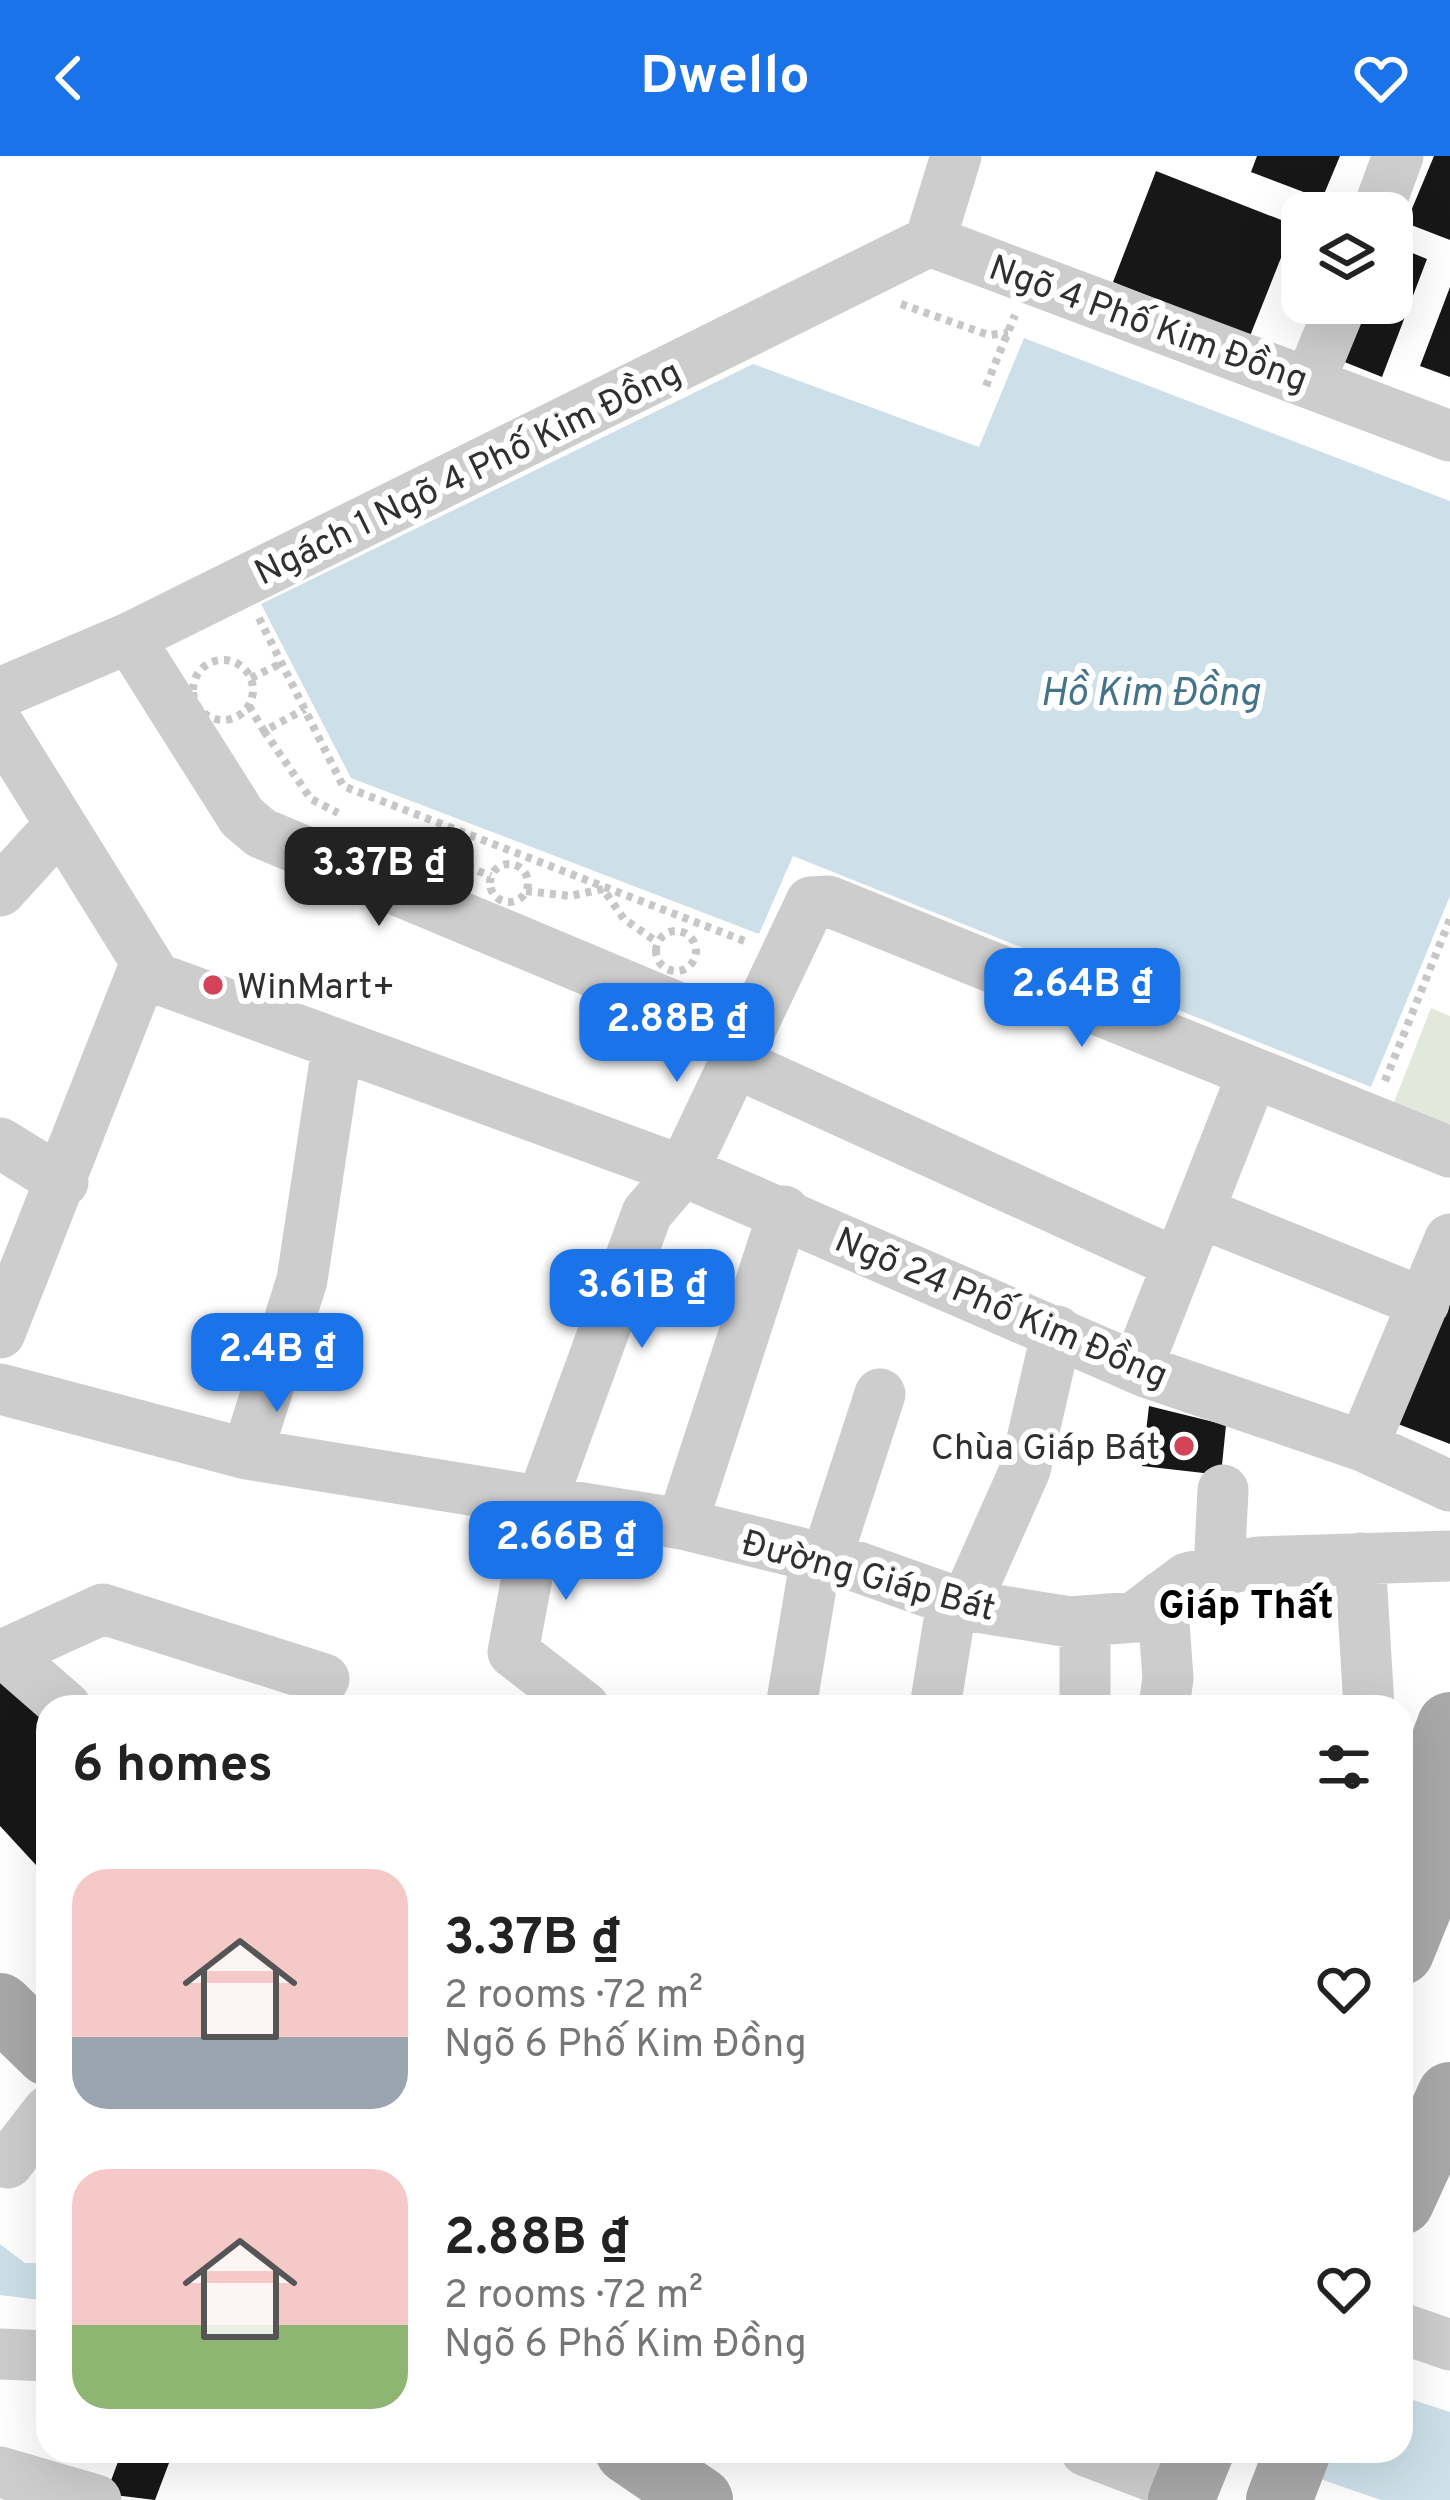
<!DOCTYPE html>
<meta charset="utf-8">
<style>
:root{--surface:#fff;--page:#f2f2f2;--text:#222;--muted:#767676;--accent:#1a73e8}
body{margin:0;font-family:Overpass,sans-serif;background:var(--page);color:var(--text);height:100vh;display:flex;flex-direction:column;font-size:45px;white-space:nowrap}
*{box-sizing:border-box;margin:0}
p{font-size:39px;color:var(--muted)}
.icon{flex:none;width:66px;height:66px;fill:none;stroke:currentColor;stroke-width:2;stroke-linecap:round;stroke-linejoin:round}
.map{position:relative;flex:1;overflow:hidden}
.details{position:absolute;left:36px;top:1539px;width:1377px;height:768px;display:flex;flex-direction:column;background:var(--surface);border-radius:36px;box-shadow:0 12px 48px #0002}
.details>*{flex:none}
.fabs{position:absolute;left:1281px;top:36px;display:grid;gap:24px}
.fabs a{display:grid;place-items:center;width:132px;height:132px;border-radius:24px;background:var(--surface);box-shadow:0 12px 48px #0002;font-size:60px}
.price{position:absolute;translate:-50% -102px;padding:0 27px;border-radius:24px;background:var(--accent);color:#fff;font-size:39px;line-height:78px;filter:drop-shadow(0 3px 6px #0008)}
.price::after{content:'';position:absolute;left:50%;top:72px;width:36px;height:27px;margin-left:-18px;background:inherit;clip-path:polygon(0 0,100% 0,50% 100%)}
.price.current{background:#222;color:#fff}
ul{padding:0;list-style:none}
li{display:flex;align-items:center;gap:36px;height:300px;padding:0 36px}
li span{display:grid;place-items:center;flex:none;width:336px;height:240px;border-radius:36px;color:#555}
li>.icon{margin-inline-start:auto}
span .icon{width:144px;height:144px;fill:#fffc;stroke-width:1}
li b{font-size:51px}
h2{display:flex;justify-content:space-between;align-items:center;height:144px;padding:0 36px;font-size:51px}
header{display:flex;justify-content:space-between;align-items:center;height:156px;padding:0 36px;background:var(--accent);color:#fff;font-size:54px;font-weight:700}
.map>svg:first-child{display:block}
</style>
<header><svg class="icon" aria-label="back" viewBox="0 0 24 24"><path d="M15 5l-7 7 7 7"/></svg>Dwello<svg class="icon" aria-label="heart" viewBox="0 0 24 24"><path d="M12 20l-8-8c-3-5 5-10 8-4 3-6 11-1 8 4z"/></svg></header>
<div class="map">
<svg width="1450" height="2344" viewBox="0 0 1450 2344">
<rect width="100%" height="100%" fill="#fff"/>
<!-- green -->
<path fill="#e3e8dc" d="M 1431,852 L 1450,860 L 1450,972 L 1393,949 Z"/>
<!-- water -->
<path fill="#cde0e9" d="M 1024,182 L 1450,345 L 1450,740 L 1371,931 L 793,700 L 759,778 L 351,622 L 261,448 L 753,208 L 979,291 Z
M 0,2088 L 25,2107 L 48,2107 L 48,2145 L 0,2139 Z
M 1401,2240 L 1450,2256 L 1450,2344 L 1381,2344 L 1239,2295 L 1401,2295 Z"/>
<!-- building -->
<path fill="#171717" d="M 1257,0 L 1340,0 L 1322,43 L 1251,16 Z
M 1434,0 L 1450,0 L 1450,84 L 1406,67 Z
M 1156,15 L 1294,69 L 1250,180 L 1113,126 Z
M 1405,94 L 1427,103 L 1382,221 L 1337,203 L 1358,147 L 1392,147 L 1392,104 L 1399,107 Z
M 1450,131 L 1450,221 L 1420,210 Z
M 1450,1139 L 1450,1288 L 1398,1268 Z
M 1149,1250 L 1226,1269 L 1221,1319 L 1142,1310 Z
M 0,1505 L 48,1552 L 48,1722 L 0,1670 Z
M 122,2295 L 169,2307 L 155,2344 L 106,2338 Z"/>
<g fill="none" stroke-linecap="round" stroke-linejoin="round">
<!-- path -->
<path stroke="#c7c7c7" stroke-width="8" stroke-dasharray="6 6" stroke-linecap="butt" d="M 901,148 L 989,179 L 1008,177
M 986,230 L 1015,159
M 259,462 L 343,630 L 747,786
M193 534a30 30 0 1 1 60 0a30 30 0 1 1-60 0Z
M 251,522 L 282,507
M 249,550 L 264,575 L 305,553
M 264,575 L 311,643 L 338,657
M 456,706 L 491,720
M490 727a19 19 0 1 1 38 0a19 19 0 1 1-38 0Z
M 526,735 L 570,740 L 603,733 L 624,763 L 657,786
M656 795a20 20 0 1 1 40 0a20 20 0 1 1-40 0Z
M 1385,925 L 1450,763"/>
<!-- minor -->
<path stroke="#cdcdcd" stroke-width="51" d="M 1377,57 L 1398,0
M 930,85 L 1450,280
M 930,85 L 956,0
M 1310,225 L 1342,147
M 129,482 L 242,661 L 261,677 L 748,881
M 0,537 L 129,482 L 930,85
M 0,571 L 156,822 L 683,1015 L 1146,1216 L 1363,1290 L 1450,1330
M 0,735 L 60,669
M 736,907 L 1178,1108
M 0,987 L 63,1026
M 1199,1056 L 1424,1147
M 0,1177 L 146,806
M 1137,1212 L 1253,917
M 0,1233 L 247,1298 L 682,1368 L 858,1411 L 965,1449 L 1070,1466 L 1135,1461 L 1187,1422 L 1258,1406 L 1450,1400
M 1363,1290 L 1450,1083
M 247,1298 L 302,1124 L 337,892
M 682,1368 L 784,1055
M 1360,1402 L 1369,1551
M 826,1404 L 880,1238
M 1219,1415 L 1223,1334
M 1162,1440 L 1168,1522 L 1164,1551
M 965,1449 L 1025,1314 L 1057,1175
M 1085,1467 L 1085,1551
M 4,1497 L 66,1551
M 0,1500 L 103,1453 L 324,1523
M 584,1551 L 513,1496 L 541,1347 L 647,1057 L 683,1015 L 811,746 L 828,745 L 1450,996
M 791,1551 L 816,1401
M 935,1551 L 952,1446
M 8,2007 L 48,1955
M 1401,2172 L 1450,2189
M 0,2198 L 48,2200
M 1086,2295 L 1186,2333
M 0,2316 L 96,2344"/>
<!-- major -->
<path stroke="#a8a8a8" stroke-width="66" d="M 1401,1702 L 1450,1569
M 1401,1796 L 1450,1675
M 0,1850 L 48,1897
M 1401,2046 L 1450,1939
M 628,2295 L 700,2344
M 1181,2344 L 1201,2295
M 1279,2344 L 1298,2295"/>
</g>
<!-- markers -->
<g fill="#d44459" stroke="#fff" stroke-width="4.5">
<circle cx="213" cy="829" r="12"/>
<circle cx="1184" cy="1290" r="12"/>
</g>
<g text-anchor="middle" stroke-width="12" stroke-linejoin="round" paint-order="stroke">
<!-- street labels -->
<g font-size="36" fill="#303030" stroke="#fff">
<text transform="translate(1149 166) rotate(20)" y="13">Ngõ 4 Phố Kim Đồng</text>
<text transform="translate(467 315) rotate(-26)" y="13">Ngách 1 Ngõ 4 Phố Kim Đồng</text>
<text transform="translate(1002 1150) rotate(23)" y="13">Ngõ 24 Phố Kim Đồng</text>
<text transform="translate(869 1418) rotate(15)" y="13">Đường Giáp Bát</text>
</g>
<!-- poi labels -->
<g font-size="36" fill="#303030" stroke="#fff" text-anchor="start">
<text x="237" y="842">WinMart+</text>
<text x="1160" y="1303" text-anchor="end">Chùa Giáp Bát</text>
</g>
<!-- water labels -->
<g font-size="39" font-style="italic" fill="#45748a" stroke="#fff">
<text x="1150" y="549">Hồ Kim Đồng</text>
</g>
<!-- neighbourhood labels -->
<g font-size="39" font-weight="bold" fill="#000" stroke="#fff">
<text x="1246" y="1462">Giáp Thất</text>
</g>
</g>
</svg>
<div class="fabs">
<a><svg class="icon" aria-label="layers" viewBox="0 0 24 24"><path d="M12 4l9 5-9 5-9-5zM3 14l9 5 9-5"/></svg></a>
</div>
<b class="price current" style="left:379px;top:773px">3.37B ₫</b>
<b class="price" style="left:1082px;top:894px">2.64B ₫</b>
<b class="price" style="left:677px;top:929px">2.88B ₫</b>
<b class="price" style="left:642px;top:1195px">3.61B ₫</b>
<b class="price" style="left:277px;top:1259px">2.4B ₫</b>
<b class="price" style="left:566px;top:1447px">2.66B ₫</b>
<section class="details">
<h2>6 homes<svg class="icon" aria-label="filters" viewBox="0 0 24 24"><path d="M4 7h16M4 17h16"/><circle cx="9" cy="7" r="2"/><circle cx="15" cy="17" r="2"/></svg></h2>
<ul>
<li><span style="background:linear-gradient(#f6c9c9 70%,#9aa5b1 0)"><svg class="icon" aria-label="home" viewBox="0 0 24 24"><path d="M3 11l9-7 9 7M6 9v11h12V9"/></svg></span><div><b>3.37B ₫</b><p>2 rooms · 72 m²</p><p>Ngõ 6 Phố Kim Đồng</p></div><svg class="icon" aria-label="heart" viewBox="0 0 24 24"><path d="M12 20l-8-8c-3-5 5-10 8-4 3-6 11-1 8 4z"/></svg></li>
<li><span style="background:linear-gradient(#f6c9c9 65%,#8fb573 0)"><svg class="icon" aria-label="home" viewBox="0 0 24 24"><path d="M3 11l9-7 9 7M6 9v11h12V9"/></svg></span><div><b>2.88B ₫</b><p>2 rooms · 72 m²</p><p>Ngõ 6 Phố Kim Đồng</p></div><svg class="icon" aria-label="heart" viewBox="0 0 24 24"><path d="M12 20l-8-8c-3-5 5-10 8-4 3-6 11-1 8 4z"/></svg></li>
</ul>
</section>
</div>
